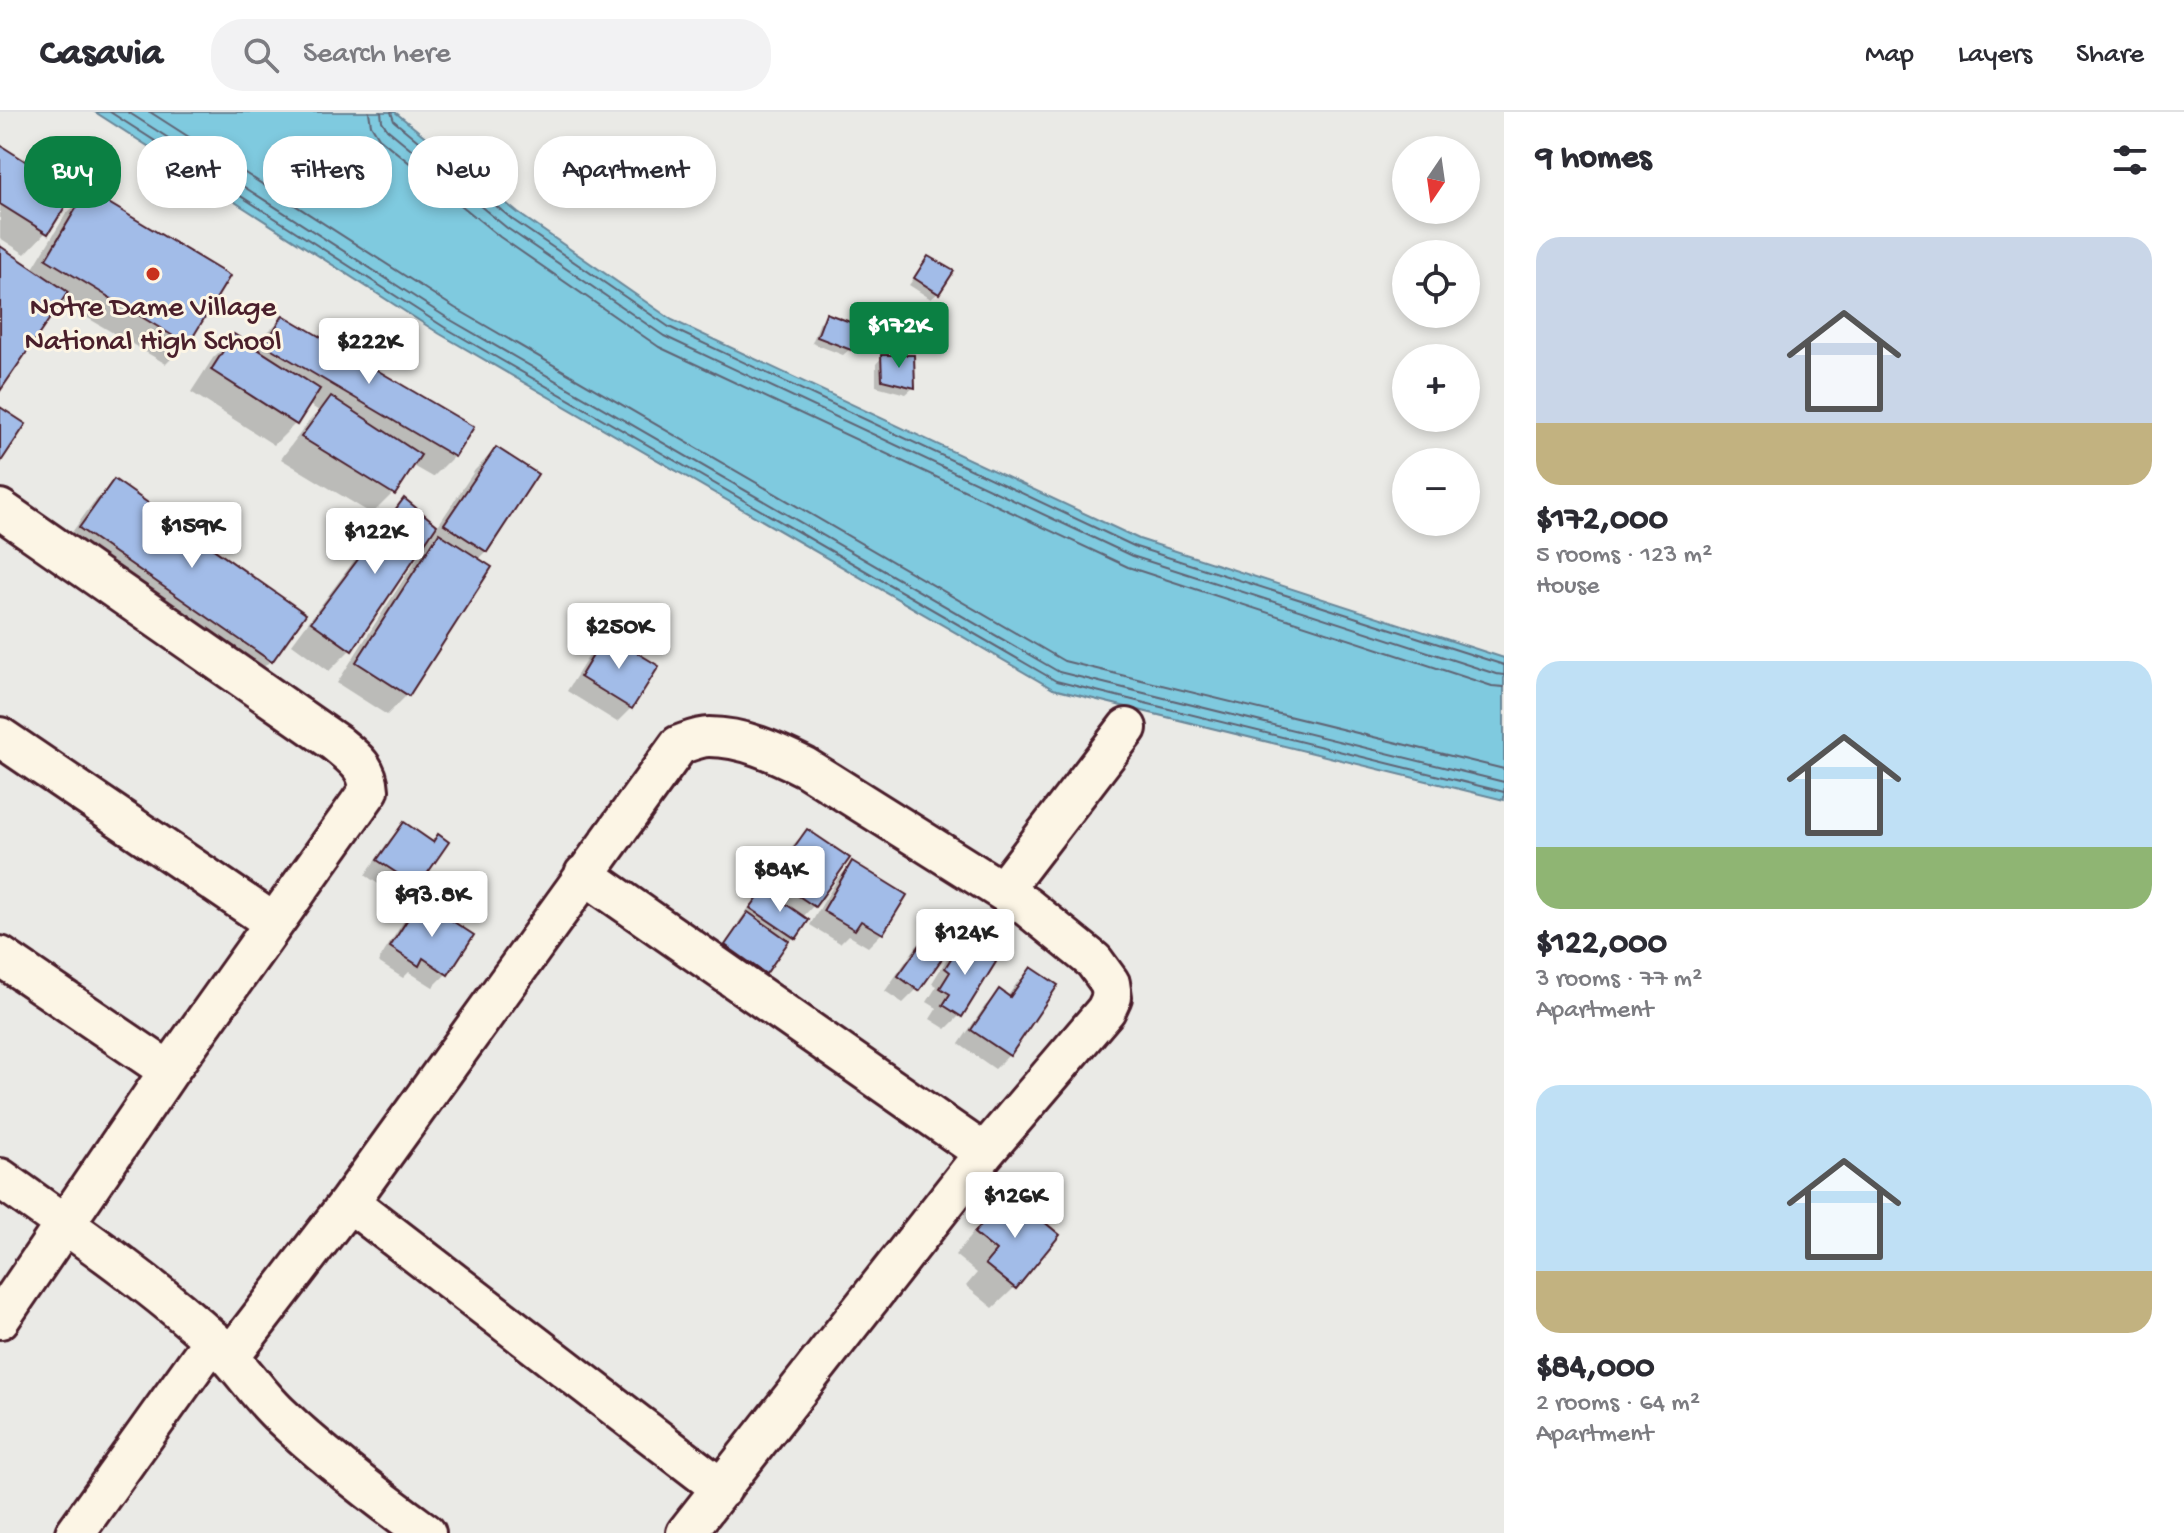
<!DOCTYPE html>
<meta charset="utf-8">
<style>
:root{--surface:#fff;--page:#f2f2f3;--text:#2b2b33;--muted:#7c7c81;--line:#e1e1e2;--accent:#0b8043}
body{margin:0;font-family:"Gochi Hand",sans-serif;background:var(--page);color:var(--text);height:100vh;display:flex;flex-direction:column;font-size:30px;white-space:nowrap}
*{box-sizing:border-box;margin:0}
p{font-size:26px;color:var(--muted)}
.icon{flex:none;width:44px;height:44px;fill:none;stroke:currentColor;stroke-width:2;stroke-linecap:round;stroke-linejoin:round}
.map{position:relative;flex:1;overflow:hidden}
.panel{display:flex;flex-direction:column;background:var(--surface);width:680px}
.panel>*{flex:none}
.top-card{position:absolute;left:24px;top:24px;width:760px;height:72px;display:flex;gap:16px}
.needle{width:52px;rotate:193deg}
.buttons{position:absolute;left:1392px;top:24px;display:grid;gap:16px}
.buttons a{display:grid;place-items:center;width:88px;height:88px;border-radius:50%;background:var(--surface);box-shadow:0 4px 12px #0003;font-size:40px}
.price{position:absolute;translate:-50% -68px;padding:0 18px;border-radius:8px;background:#fff;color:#222;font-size:26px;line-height:52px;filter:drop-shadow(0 2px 4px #0008)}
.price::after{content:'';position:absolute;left:50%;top:48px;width:24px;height:18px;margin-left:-12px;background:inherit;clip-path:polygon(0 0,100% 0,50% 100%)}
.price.active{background:var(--accent);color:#fff}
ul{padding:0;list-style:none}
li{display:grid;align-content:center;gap:16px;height:424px;padding:0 32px}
li span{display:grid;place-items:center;height:248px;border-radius:24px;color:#555}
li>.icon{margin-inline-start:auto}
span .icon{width:144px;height:144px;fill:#fffc;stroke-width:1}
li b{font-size:34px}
h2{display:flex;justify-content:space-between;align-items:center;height:96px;padding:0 32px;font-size:34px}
.chip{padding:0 28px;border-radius:32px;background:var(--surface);box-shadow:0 4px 12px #0003;font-size:28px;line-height:72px}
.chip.active{background:var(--accent);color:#fff}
header{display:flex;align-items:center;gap:48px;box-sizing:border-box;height:112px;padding:0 40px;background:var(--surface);border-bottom:2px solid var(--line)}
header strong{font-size:38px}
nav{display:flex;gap:44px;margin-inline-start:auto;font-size:28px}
.search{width:560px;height:72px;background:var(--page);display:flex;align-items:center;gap:20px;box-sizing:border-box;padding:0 28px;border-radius:32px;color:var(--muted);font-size:30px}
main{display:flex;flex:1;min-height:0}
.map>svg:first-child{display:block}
</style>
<header>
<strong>Casavia</strong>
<div class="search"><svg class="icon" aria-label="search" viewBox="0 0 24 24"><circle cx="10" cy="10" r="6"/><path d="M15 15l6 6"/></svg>Search here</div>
<nav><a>Map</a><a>Layers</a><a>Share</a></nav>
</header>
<main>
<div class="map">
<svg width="1504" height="1421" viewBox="0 0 1504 1421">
<rect width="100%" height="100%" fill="#eaeae6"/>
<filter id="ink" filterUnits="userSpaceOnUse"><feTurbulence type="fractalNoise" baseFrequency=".0125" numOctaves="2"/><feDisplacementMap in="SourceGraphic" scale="16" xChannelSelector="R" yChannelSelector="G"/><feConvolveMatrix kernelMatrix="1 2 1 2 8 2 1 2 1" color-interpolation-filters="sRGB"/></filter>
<g filter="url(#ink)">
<!-- water -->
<path fill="#7fcadf" stroke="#6a8697" stroke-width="2" d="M 95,0 L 395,0 L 518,101 L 672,208 L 1139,427 L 1504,546 L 1504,688 L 1053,577 L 440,222 Z"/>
<!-- shadow -->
<path fill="#0003" d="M 0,35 L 46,120 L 25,142 L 0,126 Z
M 88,81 L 187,231 L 166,252 L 59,189 L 0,275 L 0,136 L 32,158 L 66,102 Z
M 929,146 L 938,181 L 931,187 L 909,173 Z
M 827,203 L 850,237 L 843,243 L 812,231 L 820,210 Z
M 283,205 L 454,344 L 433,365 L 412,353 L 393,381 L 372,402 L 281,347 L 310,308 L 319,299 L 308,292 L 295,312 L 274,333 L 191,280 L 213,246 L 234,225 L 255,238 L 262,226 Z
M 882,245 L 912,245 L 913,276 L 906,282 L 876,274 L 876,252 Z
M 496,337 L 486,439 L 477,448 L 408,582 L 387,603 L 337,571 L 418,445 L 427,436 L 422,432 L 350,538 L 329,559 L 292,532 L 383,410 L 404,389 L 437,415 L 475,358 Z
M 114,370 L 304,502 L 270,549 L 249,570 L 60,437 L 93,391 Z
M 606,525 L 631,596 L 617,610 L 567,579 L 592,539 Z
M 404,713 L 431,732 L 446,731 L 416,774 L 402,788 L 365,763 L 390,727 Z
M 807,719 L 847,747 L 813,794 L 802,806 L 794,825 L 750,874 L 713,848 L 740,812 L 738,811 L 750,794 L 762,782 L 760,780 L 793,733 Z
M 852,752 L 882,821 L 868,835 L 848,823 L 840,831 L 810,813 L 838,766 Z
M 421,791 L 447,861 L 433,875 L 409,860 L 403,866 L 378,850 L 407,804 Z
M 930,821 L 917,877 L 903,891 L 885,879 L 916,835 Z
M 962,831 L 960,903 L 946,917 L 930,907 L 937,896 L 927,890 L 937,874 L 932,871 L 948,845 Z
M 1031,857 L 1009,943 L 995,957 L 959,932 L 985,894 L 999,880 L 1007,885 L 1017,871 Z
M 1008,1083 L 1014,1176 L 993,1196 L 966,1174 L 977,1161 L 955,1143 L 987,1104 Z"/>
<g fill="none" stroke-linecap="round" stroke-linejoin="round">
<!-- shore -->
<path stroke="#5f6373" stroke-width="2" d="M 110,0 L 444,215 L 1056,569 L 1504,680
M 128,0 L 449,207 L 1059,560 L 1504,670
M 150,0 L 455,196 L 1064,549 L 1504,657
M 369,0 L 371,13 L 379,26 L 500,125 L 659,235 L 1128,455 L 1492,574 L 1504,575
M 381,0 L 382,9 L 387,17 L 507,116 L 664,224 L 1132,444 L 1496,562 L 1504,563
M 391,0 L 394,9 L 513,108 L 669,215 L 1136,435 L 1504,553"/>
</g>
<!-- building -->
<path fill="#a2bce8" stroke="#4a1f2b" stroke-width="2" d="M 0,33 L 74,80 L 48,122 L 0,92 Z
M 87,78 L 230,164 L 188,233 L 46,147 Z
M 0,134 L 68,180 L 0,279 Z
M 928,144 L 954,159 L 939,182 L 914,166 Z
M 826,201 L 861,214 L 851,238 L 817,225 Z
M 283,203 L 474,315 L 455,345 L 265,233 Z
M 234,222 L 320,277 L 297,313 L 211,258 Z
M 881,243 L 914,243 L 915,276 L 882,268 Z
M 331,284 L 421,343 L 395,383 L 301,325 Z
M 0,295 L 26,312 L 0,351 Z
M 496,335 L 538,362 L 487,440 L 444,412 Z
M 114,367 L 306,502 L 272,550 L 79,416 Z
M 404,386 L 437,413 L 352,539 L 311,510 Z
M 439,421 L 492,455 L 409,584 L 356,550 Z
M 606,522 L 659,554 L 632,597 L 580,565 Z
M 404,710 L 433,730 L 438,722 L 449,730 L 418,775 L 377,748 Z
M 807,717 L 850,746 L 815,795 L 772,766 Z
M 852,749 L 907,783 L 883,822 L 861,809 L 855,818 L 823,799 Z
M 764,777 L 809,808 L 796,827 L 750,796 Z
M 420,788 L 474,823 L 448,863 L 423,846 L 419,854 L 390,835 Z
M 748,800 L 789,829 L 766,862 L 725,833 Z
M 930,819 L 951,834 L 919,879 L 898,864 Z
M 962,829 L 996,850 L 962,905 L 943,893 L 950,882 L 940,876 L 950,860 L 945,856 Z
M 1031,855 L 1058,873 L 1010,944 L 971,918 L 999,877 L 1010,885 Z
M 1008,1080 L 1060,1123 L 1016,1177 L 985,1152 L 996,1139 L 974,1121 Z"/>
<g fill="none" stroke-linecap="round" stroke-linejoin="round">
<defs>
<path id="minor" d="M 0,397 L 336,631 C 353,645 368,655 369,678 L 169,959 L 0,1207
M 0,625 L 274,811
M 584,762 L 984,1041
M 1002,779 L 1127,616
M 0,844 L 169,959
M 0,1066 C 73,1118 148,1169 214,1229 C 238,1251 255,1279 279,1302 C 325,1346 375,1384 426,1421
M 349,1090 L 722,1377
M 230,1245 L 349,1090 L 679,633 C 688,630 699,625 709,625 C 743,625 775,640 805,655 L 1026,794 L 1094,849 L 1110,871 L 1112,885 L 1106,898 L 984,1041 L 686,1421
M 75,1421 L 213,1228"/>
</defs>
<!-- minor casing -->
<use href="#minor" stroke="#4a1f2b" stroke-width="44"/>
<!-- minor -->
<use href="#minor" stroke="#fcf5e5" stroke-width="38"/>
</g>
</g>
<!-- markers -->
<circle fill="#c8321e" stroke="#fcf5e5" stroke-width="3" cx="153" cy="162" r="8"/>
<g text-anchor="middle" stroke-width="6" stroke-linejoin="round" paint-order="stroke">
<!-- poi labels -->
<g font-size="30" fill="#4a1f2b" stroke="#fcf5e5">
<text x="153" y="203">Notre Dame Village<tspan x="153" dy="34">National High School</tspan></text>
</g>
</g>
</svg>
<div class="buttons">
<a><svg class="needle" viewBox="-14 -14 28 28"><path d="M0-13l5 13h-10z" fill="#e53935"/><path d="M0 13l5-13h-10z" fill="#7c7c81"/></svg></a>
<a><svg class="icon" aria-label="locate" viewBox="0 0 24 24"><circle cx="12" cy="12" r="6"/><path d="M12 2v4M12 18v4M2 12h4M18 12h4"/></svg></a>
<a>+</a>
<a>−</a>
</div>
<b class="price active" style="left:899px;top:258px">$172K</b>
<b class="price" style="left:369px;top:274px">$222K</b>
<b class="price" style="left:192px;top:458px">$159K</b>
<b class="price" style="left:375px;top:464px">$122K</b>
<b class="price" style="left:619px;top:559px">$250K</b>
<b class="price" style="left:780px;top:802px">$84K</b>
<b class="price" style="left:432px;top:827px">$93.8K</b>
<b class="price" style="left:965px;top:865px">$124K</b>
<b class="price" style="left:1015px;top:1128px">$126K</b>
<div class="top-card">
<a class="chip active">Buy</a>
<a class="chip">Rent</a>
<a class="chip">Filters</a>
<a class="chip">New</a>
<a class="chip">Apartment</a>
</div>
</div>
<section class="panel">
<h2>9 homes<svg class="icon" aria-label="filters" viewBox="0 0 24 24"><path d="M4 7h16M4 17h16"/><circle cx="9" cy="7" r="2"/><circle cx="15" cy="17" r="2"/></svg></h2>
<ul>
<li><span style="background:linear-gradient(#c9d6e8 75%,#c2b280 0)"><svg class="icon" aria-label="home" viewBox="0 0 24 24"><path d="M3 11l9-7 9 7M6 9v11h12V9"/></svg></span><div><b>$172,000</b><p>5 rooms · 123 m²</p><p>House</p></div></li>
<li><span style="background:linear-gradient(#bfe0f5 75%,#8fb573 0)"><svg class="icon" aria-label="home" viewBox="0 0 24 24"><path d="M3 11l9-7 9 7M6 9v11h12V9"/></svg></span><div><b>$122,000</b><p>3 rooms · 77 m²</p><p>Apartment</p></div></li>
<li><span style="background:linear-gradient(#bfe0f5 75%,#c2b280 0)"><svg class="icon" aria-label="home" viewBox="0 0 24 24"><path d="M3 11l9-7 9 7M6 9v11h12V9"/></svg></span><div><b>$84,000</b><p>2 rooms · 64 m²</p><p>Apartment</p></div></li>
</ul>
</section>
</main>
